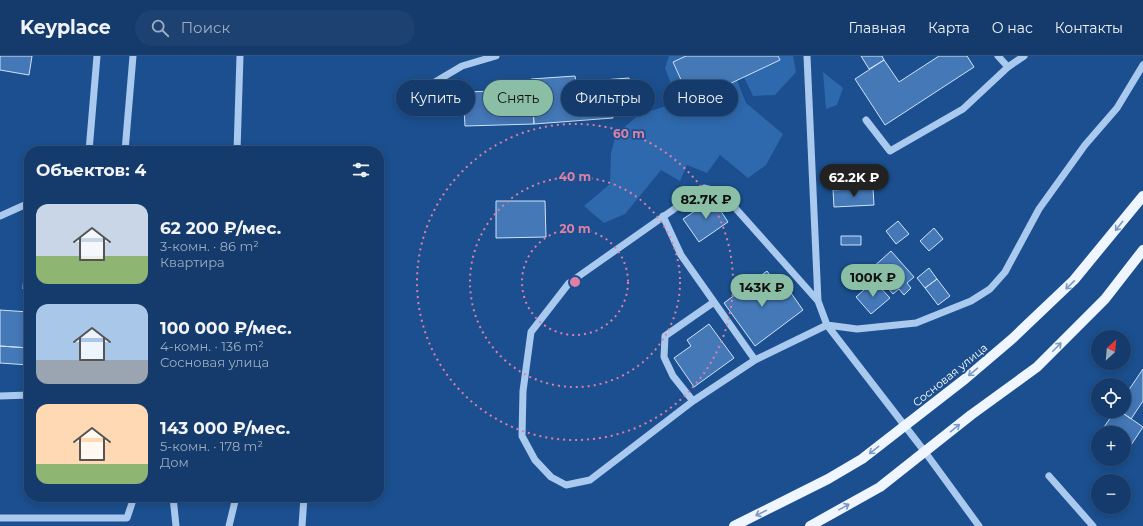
<!DOCTYPE html>
<html lang="ru">
<meta charset="utf-8">
<style>
:root{--surface:#143b6b;--page:#1d4271;--text:#f1f3f6;--muted:#9dadc1;--line:#33557e;--accent:#8abfa5}
body{margin:0;font-family:Montserrat,sans-serif;background:var(--page);color:var(--text);height:100vh;display:flex;flex-direction:column;font-size:15px;white-space:nowrap}
*{box-sizing:border-box;margin:0}
p{font-size:13px;color:var(--muted)}
.icon{flex:none;width:22px;height:22px;fill:none;stroke:currentColor;stroke-width:2;stroke-linecap:round;stroke-linejoin:round}
.map{position:relative;flex:1;overflow:hidden}
.drawer{position:absolute;left:24px;top:90px;width:360px;height:356px;display:flex;flex-direction:column;background:var(--surface);border-radius:16px;box-shadow:0 2px 10px #0003,0 0 0 1px var(--line)}
.drawer>*{flex:none}
.banner{position:absolute;left:396px;top:24px;width:380px;height:36px;display:flex;gap:8px}
.needle{width:26px;rotate:26deg}
.tools{position:absolute;left:1091px;top:274px;display:grid;gap:8px}
.tools a{display:grid;place-items:center;width:40px;height:40px;border-radius:50%;background:var(--surface);box-shadow:0 2px 10px #0003,0 0 0 1px var(--line);font-size:20px}
.price{position:absolute;translate:-50% -34px;padding:0 9px;border-radius:14px;background:var(--accent);color:#111;font-size:13px;line-height:26px;filter:drop-shadow(0 1px 2px #0008)}
.price::after{content:'';position:absolute;left:50%;top:24px;width:12px;height:9px;margin-left:-6px;background:inherit;clip-path:polygon(0 0,100% 0,50% 100%)}
.price.current{background:#222;color:#fff}
ul{padding:0;list-style:none}
li{display:flex;align-items:center;gap:12px;height:100px;padding:0 12px}
li span{display:grid;place-items:center;flex:none;width:112px;height:80px;border-radius:12px;color:#555}
li>.icon{margin-inline-start:auto}
span .icon{width:48px;height:48px;fill:#fffc;stroke-width:1}
li b{font-size:17px}
h2{display:flex;justify-content:space-between;align-items:center;height:48px;padding:0 12px;font-size:17px}
.pill{padding:0 14px;border-radius:18px;background:var(--surface);box-shadow:0 2px 10px #0003,0 0 0 1px var(--line);font-size:14px;line-height:36px}
.pill.current{background:var(--accent);color:#111}
header{display:flex;align-items:center;gap:24px;box-sizing:border-box;height:56px;padding:0 20px;background:var(--surface);border-bottom:1px solid var(--line)}
header strong{font-size:19px}
nav{display:flex;gap:22px;margin-inline-start:auto;font-size:14px}
.search{width:280px;height:36px;background:var(--page);display:flex;align-items:center;gap:10px;box-sizing:border-box;padding:0 14px;border-radius:22px;color:var(--muted);font-size:15px}
.map>svg:first-child{display:block}
</style>
<header>
<strong>Keyplace</strong>
<div class="search"><svg class="icon" aria-label="search" viewBox="0 0 24 24"><circle cx="10" cy="10" r="6"/><path d="M15 15l6 6"/></svg>Поиск</div>
<nav><a>Главная</a><a>Карта</a><a>О нас</a><a>Контакты</a></nav>
</header>
<div class="map">
<svg width="1143" height="470" viewBox="0 0 1143 470">
<rect width="100%" height="100%" fill="#1b4f8f"/>
<!-- green -->
<path fill="#2e69ad" d="M 669,0 L 686,0 L 673,7 L 691,46 L 737,24 L 746,47 L 783,78 L 766,109 L 748,122 L 720,99 L 707,117 L 687,109 L 680,125 L 661,114 L 625,158 L 604,167 L 584,150 L 610,128 L 611,97 L 616,78 L 639,59 L 678,46 L 665,12 Z
M 778,0 L 793,0 L 796,16 L 775,39 L 753,40 L 744,21 Z
M 823,16 L 843,32 L 837,49 L 826,53 Z"/>
<!-- building -->
<path fill="#4478b7" stroke="#cfe3fa" d="M 0,0 L 32,0 L 29,19 L 0,14 Z
M 686,0 L 778,0 L 780,4 L 691,46 L 673,6 Z
M 861,0 L 882,0 L 884,4 L 869,13 Z
M 939,0 L 967,0 L 974,11 L 885,69 L 855,23 L 884,4 L 899,26 Z
M 575,20 L 576,26 L 629,22 L 630,30 L 627,30 L 627,38 L 622,38 L 623,46 L 617,46 L 617,55 L 612,55 L 613,62 L 534,68 L 531,23 Z
M 532,34 L 534,68 L 465,70 L 463,36 Z
M 873,132 L 874,149 L 834,151 L 833,134 Z
M 713,143 L 728,166 L 699,186 L 683,163 Z
M 496,145 L 545,145 L 546,181 L 496,182 Z
M 28,155 L 29,155 L 29,234 L 23,233 Z
M 898,165 L 909,178 L 896,188 L 886,175 Z
M 934,172 L 943,183 L 929,195 L 920,185 Z
M 841,180 L 861,180 L 861,189 L 841,189 Z
M 891,195 L 914,221 L 907,227 L 911,232 L 904,239 L 899,233 L 893,238 L 871,213 Z
M 929,212 L 937,223 L 925,232 L 917,222 Z
M 767,215 L 786,241 L 791,237 L 803,254 L 755,290 L 724,247 Z
M 937,223 L 950,240 L 938,249 L 925,232 Z
M 874,225 L 890,242 L 871,258 L 856,241 Z
M 0,254 L 29,256 L 29,292 L 0,290 Z
M 709,268 L 734,302 L 694,331 L 674,302 L 691,290 L 687,284 Z
M 0,290 L 29,292 L 29,309 L 0,307 Z
M 1143,313 L 1143,345 L 1131,363 L 1120,355 L 1124,355 L 1124,341 Z
M 1115,355 L 1120,355 L 1143,371 L 1125,398 L 1124,377 L 1100,377 Z"/>
<g fill="none" stroke-linecap="round" stroke-linejoin="round">
<!-- minor -->
<path stroke="#a9c9ee" stroke-width="7" d="M 807,0 L 818,245 L 827,269 L 925,396 L 979,470
M 998,0 L 1008,11
M 418,36 L 462,10 L 496,0
M 866,64 L 890,95 L 963,53 L 1008,11 L 1024,0
M 89,95 L 97,0
M 125,95 L 133,0
M 237,95 L 240,0
M 0,160 L 29,147
M 663,160 L 681,199 L 755,304
M 818,245 L 721,136 L 704,132 L 569,227 L 531,276 L 523,335 L 522,380 L 535,404 L 551,421 L 566,429 L 590,424 L 693,345 L 755,304 L 827,269 L 857,273 L 916,267 L 971,245 L 990,233 L 1005,216 L 1039,153 L 1085,89 L 1117,52 L 1143,9
M 0,340 L 29,339
M 693,345 L 673,320 L 664,301 L 665,280 L 714,246
M 1049,420 L 1093,470
M 173,441 L 176,470
M 0,462 L 127,462 L 134,441
M 229,470 L 236,441
M 302,470 L 304,441"/>
<!-- major -->
<path stroke="#f0f6ff" stroke-width="10" d="M 734,470 L 828,423 L 862,403 L 965,323 L 1012,283 L 1074,224 L 1143,140
M 810,470 L 880,431 L 971,359 L 1037,311 L 1105,243 L 1143,194"/>
</g>
<!-- one-way arrows -->
<defs><path id="oneway-shaft" d="M-6 0H5M1.5-3L5.5 0L1.5 3" fill="none" stroke-width="1.6" stroke-linecap="round" stroke-linejoin="round"/></defs>
<g stroke="#7b9ac1">
<use href="#oneway-shaft" transform="translate(1119 170) rotate(128)"/>
<use href="#oneway-shaft" transform="translate(1070 229) rotate(136)"/>
<use href="#oneway-shaft" transform="translate(1057 291) rotate(-45)"/>
<use href="#oneway-shaft" transform="translate(973 316) rotate(140)"/>
<use href="#oneway-shaft" transform="translate(955 372) rotate(-39)"/>
<use href="#oneway-shaft" transform="translate(874 394) rotate(142)"/>
<use href="#oneway-shaft" transform="translate(844 451) rotate(-29)"/>
<use href="#oneway-shaft" transform="translate(761 457) rotate(154)"/>
</g>
<!-- distance rings -->
<g fill="none" stroke="#dd80a5" stroke-width="2" stroke-dasharray="2 4">
<circle cx="575" cy="226" r="53"/>
<circle cx="575" cy="226" r="105"/>
<circle cx="575" cy="226" r="158"/>
</g>
<g text-anchor="middle" stroke-width="3.5" stroke-linejoin="round" paint-order="stroke">
<!-- street labels -->
<g font-size="11" fill="#fff" stroke="#1b4f8f">
<text transform="translate(950 319) rotate(-39)" y="4">Сосновая улица</text>
</g>
</g>
<circle cx="575" cy="226" r="6" fill="#dd80a5" stroke="#1b4f8f" stroke-width="2"/>
<g font-size="12" text-anchor="middle" font-weight="bold" fill="#dd80a5" stroke="#1b4f8f" stroke-width="3.5" stroke-linejoin="round" paint-order="stroke">
<text x="629" y="82">60 m</text>
<text x="575" y="125">40 m</text>
<text x="575" y="177">20 m</text>
</g>
</svg>
<div class="tools">
<a><svg class="needle" viewBox="-14 -14 28 28"><path d="M0-13l5 13h-10z" fill="#e53935"/><path d="M0 13l5-13h-10z" fill="#9dadc1"/></svg></a>
<a><svg class="icon" aria-label="locate" viewBox="0 0 24 24"><circle cx="12" cy="12" r="6"/><path d="M12 2v4M12 18v4M2 12h4M18 12h4"/></svg></a>
<a>+</a>
<a>−</a>
</div>
<b class="price current" style="left:854px;top:142px">62.2K ₽</b>
<b class="price" style="left:706px;top:164px">82.7K ₽</b>
<b class="price" style="left:873px;top:242px">100K ₽</b>
<b class="price" style="left:762px;top:252px">143K ₽</b>
<div class="banner">
<a class="pill">Купить</a>
<a class="pill current">Снять</a>
<a class="pill">Фильтры</a>
<a class="pill">Новое</a>
</div>
<section class="drawer">
<h2>Объектов: 4<svg class="icon" aria-label="filters" viewBox="0 0 24 24"><path d="M4 7h16M4 17h16"/><circle cx="9" cy="7" r="2"/><circle cx="15" cy="17" r="2"/></svg></h2>
<ul>
<li><span style="background:linear-gradient(#c9d6e8 65%,#8fb573 0)"><svg class="icon" aria-label="home" viewBox="0 0 24 24"><path d="M3 11l9-7 9 7M6 9v11h12V9"/></svg></span><div><b>62 200 ₽/мес.</b><p>3-комн. · 86 m²</p><p>Квартира</p></div></li>
<li><span style="background:linear-gradient(#a9c7e8 70%,#9aa5b1 0)"><svg class="icon" aria-label="home" viewBox="0 0 24 24"><path d="M3 11l9-7 9 7M6 9v11h12V9"/></svg></span><div><b>100 000 ₽/мес.</b><p>4-комн. · 136 m²</p><p>Сосновая улица</p></div></li>
<li><span style="background:linear-gradient(#ffd9b3 75%,#8fb573 0)"><svg class="icon" aria-label="home" viewBox="0 0 24 24"><path d="M3 11l9-7 9 7M6 9v11h12V9"/></svg></span><div><b>143 000 ₽/мес.</b><p>5-комн. · 178 m²</p><p>Дом</p></div></li>
</ul>
</section>
</div>
